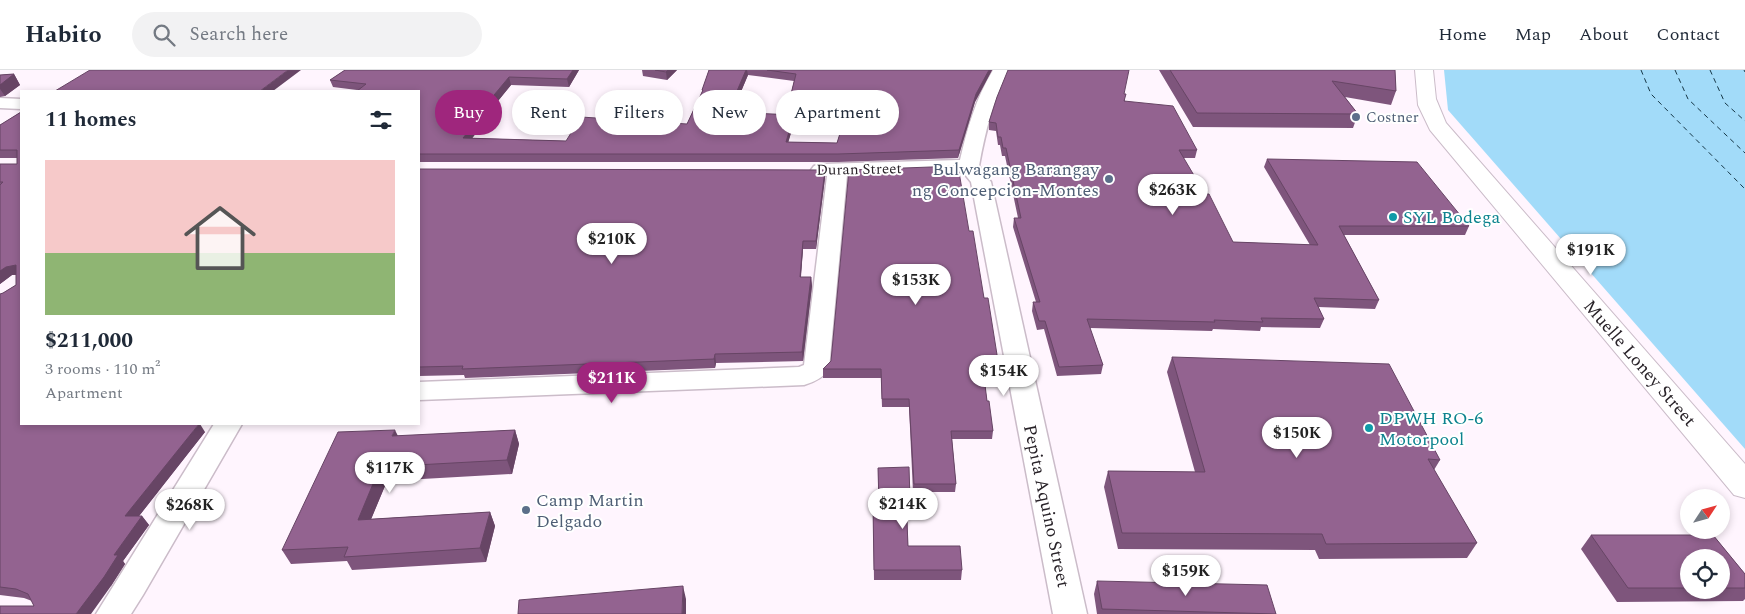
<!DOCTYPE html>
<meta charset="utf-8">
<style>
:root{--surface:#fff;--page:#f2f2f3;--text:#1f2937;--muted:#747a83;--line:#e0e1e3;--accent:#9f267d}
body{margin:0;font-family:Spectral,serif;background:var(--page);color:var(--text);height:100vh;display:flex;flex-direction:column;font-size:19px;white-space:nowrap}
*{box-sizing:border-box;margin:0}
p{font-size:16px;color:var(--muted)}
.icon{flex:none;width:28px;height:28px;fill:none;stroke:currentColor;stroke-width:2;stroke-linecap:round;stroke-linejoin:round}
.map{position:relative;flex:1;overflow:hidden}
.details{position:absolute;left:20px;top:20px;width:400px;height:335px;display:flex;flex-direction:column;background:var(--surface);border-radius:0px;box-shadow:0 2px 8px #0003}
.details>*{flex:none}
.hud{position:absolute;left:435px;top:20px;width:475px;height:45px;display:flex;gap:10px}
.needle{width:32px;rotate:54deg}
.fabs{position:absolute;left:1680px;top:419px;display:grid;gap:10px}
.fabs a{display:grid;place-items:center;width:50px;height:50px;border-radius:50%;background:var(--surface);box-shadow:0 2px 8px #0003;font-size:25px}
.price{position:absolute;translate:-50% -42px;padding:0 11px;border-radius:18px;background:#fff;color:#222;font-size:16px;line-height:32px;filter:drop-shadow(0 1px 2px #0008)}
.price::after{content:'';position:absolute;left:50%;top:30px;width:15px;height:11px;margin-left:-8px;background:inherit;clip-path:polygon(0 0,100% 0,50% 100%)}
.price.selected{background:var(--accent);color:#fff}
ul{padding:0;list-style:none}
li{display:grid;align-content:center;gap:10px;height:265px;padding:0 25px}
li span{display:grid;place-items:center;height:155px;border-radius:0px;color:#555}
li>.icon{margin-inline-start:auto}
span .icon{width:90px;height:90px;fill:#fffc;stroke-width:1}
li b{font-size:21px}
h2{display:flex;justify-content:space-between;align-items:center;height:60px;padding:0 25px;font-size:21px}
.tag{padding:0 18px;border-radius:22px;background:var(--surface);box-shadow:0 2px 8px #0003;font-size:18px;line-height:45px}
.tag.selected{background:var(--accent);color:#fff}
header{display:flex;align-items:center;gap:30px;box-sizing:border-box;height:70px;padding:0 25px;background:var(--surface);border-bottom:1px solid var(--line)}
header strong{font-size:24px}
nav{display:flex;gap:28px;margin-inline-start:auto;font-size:18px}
.search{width:350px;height:45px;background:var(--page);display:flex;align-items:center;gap:12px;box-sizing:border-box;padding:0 18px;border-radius:28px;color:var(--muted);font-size:19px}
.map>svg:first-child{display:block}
</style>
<header>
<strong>Habito</strong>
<div class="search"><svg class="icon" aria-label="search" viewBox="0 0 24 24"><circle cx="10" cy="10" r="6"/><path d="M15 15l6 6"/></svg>Search here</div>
<nav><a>Home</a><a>Map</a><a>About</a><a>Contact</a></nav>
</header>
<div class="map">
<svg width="1745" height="544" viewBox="0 0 1745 544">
<rect width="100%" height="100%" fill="#fff5fe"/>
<!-- water -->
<path fill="#a2dbf9" d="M 1444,0 L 1745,0 L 1745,379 L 1448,40 Z"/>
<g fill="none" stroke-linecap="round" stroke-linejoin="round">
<!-- ferry -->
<path stroke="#163747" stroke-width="1" stroke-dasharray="5 4" stroke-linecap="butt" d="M 1641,0 L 1651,24 L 1745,119
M 1675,0 L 1688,29 L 1745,83
M 1710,0 L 1725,33 L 1745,51
M 1744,0 L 1745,2"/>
<defs>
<path id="minor" d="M 993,0 L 1009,0 C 993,30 985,62 979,96 L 991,112 L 1087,544 L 1053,544 L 971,112 L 963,102 L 847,105 L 829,299 C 823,308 814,312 804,315 L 419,330 L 419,312 L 799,297 L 804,295 L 827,106 L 814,104 L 811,100 L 814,96 L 821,94 L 960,90 C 967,59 976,28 993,0 Z
M 0,28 L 21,29 L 21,39 L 0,38 Z
M 214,354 L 242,354 L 143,525 L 131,544 L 96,544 Z"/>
<path id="secondary" d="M 1415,0 L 1433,0 L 1436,29 L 1446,53 L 1745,394 L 1745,428 L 1734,425 L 1430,60 L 1418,35 Z"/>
</defs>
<!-- minor casing -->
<use href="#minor" stroke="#cbbcc9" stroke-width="3"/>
<!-- secondary casing -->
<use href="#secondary" stroke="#cbbcc9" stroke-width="2"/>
<!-- minor -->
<use href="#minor" fill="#fff" fill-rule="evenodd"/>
<!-- secondary -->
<use href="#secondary" fill="#fff" fill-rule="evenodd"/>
</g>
<!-- wall -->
<path fill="#7e557c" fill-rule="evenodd" d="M 345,0 L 579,0 L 569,17 L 511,15 L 480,53 L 481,57 L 472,68 L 566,71 L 687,54 L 702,22 L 702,20 L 709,0 L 992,0 L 975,32 L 958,88 L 838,92 L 419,92 L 419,21 L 357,20 L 333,17 L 330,10 ZM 748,5 L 794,11 L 788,36 L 789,44 L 846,45 L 837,73 L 788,72 L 794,53 L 794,45 L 732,43 Z
M 642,0 L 677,0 L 667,10 L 643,6 Z
M 1159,0 L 1395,0 L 1396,21 L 1391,35 L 1345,27 L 1358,44 L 1353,58 L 1193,57 Z
M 14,4 L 20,15 L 5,26 L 0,27 L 0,5 Z
M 1124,24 L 1125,31 L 1197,80 L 1195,88 L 1183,88 L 1233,172 L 1310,175 L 1264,97 L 1267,89 L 1469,156 L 1465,165 L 1344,165 L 1379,230 L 1375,239 L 1318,237 L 1324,249 L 1320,258 L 1261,257 L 1260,261 L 1213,259 L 1212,261 L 1090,258 L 1103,295 L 1101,304 L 1057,306 L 1044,259 L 1037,260 L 1032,241 L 1033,232 L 1036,232 L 1013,157 L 1014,148 L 1018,148 L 1005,86 L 1002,86 L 1000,75 L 998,75 L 996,61 L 989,60 L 989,52 Z
M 21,42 L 21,354 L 205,362 L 139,446 L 142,446 L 149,455 L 123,491 L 125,494 L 111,516 L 34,536 L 32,531 L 24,528 L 0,525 L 0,224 L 3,223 L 16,215 L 16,205 L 12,205 L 0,214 L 0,94 L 17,94 L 17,88 L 0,88 L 0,55 Z
M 419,99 L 825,100 L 825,108 L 816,179 L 803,179 L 801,207 L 811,207 L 812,216 L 803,291 L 716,293 L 715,298 L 465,308 L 464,305 L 419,306 Z
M 969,161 L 998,291 L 997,299 L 983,299 L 987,331 L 993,361 L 992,369 L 952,369 L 956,414 L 955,422 L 913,422 L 909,337 L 882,337 L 881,308 L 823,308 L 823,299 Z
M 1172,287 L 1440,390 L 1434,400 L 1477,473 L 1467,488 L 1319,489 L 1315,480 L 1118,479 L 1104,417 L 1108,401 L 1195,402 L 1167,302 Z
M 515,360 L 519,374 L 512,404 L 387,411 L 371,449 L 490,442 L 495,456 L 486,492 L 352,500 L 347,491 L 291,494 L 282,480 L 398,366 Z
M 878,398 L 910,429 L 910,438 L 907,438 L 908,476 L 962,500 L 961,510 L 874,510 L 873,435 L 879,435 Z
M 1591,465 L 1713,465 L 1745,504 L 1745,529 L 1743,531 L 1617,532 L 1581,479 ZM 1689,488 L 1721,488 L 1721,520 L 1689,520 Z
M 1097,511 L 1276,544 L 1097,544 L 1094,524 Z"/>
<!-- shaded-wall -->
<path fill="#674565" d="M 288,0 L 301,0 L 273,21 L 260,21 Z
M 573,0 L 579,0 L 569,17 L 567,9 Z
M 668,0 L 677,0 L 667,10 L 666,2 Z
M 746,0 L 747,0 L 748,5 L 729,50 L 728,42 Z
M 989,0 L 992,0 L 975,32 L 958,88 L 959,80 L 976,24 Z
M 14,4 L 20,15 L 5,26 L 0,19 L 0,15 Z
M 509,7 L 511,15 L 480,53 L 481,57 L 466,76 L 463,68 L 475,48 Z
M 794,45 L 794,53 L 786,80 L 786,72 Z
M 825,100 L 825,108 L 816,179 L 816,171 Z
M 803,171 L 803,179 L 800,216 L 800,207 Z
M 16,195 L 21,204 L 12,205 L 0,214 L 0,201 L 6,197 Z
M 811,207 L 812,216 L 803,291 L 802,282 Z
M 715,284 L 716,293 L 715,298 L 714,289 Z
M 199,354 L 200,354 L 205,362 L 132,455 L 125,446 Z
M 395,360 L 402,374 L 392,366 Z
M 515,360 L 519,374 L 512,404 L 507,390 Z
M 380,397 L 387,411 L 365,464 L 358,450 Z
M 490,442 L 495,456 L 486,492 L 480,478 Z
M 142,446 L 149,455 L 123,491 L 125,494 L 111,516 L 91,544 L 76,544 L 114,485 Z
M 683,516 L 686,529 L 686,544 L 682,544 Z"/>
<!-- building -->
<path fill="#936390" stroke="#674565" d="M 90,0 L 288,0 L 260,21 L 55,21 Z
M 345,0 L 573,0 L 567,9 L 509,7 L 475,48 L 479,49 L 463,68 L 566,71 L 581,47 L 687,54 L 703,20 L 702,20 L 709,0 L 746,0 L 728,42 L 794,45 L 786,72 L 837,73 L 848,38 L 788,36 L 796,4 L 767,0 L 989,0 L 976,24 L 959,80 L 838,84 L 419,84 L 419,21 L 357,21 L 366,14 L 330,10 Z
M 655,0 L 668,0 L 666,2 Z
M 1008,0 L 1129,0 L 1124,24 L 1126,24 L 1124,31 L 1173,36 L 1197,80 L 1179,80 L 1205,124 L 1209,124 L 1233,172 L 1318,175 L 1267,89 L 1417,92 L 1469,156 L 1339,156 L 1379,230 L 1314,228 L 1324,249 L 1261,248 L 1263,252 L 1214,250 L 1215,252 L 1087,249 L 1103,295 L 1059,297 L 1045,251 L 1039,251 L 1033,232 L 1040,232 L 1014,148 L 1021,148 L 1006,78 L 1003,78 L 1001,67 L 998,67 L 996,53 L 989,52 L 997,27 Z
M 1170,0 L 1395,0 L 1396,21 L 1332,11 L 1358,44 L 1197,43 Z
M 14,4 L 0,15 L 0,5 Z
M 21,42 L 21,354 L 199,354 L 125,446 L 142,446 L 114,485 L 118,485 L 104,507 L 76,544 L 0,544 L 0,536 L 34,536 L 28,524 L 16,519 L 0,517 L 0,224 L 3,223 L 16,215 L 16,195 L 6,197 L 0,201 L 0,115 L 3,112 L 0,112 L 0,94 L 17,94 L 17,80 L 0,80 L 0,55 Z
M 958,96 L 969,161 L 973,161 L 984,228 L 988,228 L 998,291 L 982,291 L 987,331 L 989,331 L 993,361 L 951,361 L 956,414 L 914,414 L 909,329 L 882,329 L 881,299 L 823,299 L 831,291 L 849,100 Z
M 419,99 L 825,100 L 816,171 L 803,171 L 800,207 L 811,207 L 802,282 L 715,284 L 714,289 L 462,299 L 463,296 L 419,297 Z
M 1172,287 L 1389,294 L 1440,390 L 1428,389 L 1477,473 L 1326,474 L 1322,464 L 1122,463 L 1108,401 L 1205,402 Z
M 395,360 L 392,366 L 515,360 L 507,390 L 380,397 L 358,450 L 490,442 L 480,478 L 344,487 L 348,477 L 282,480 L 338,362 Z
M 909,397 L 910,429 L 906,429 L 908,476 L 960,476 L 962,500 L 874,500 L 873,435 L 879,435 L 878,398 Z
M 1591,465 L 1713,465 L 1745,504 L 1745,518 L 1721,518 L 1721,488 L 1689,488 L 1689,518 L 1628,518 Z
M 1097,511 L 1267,515 L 1276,544 L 1102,539 Z
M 683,516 L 682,544 L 518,544 L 519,530 Z"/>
<!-- markers -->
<g fill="#5c6f8a" stroke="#fff" stroke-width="2">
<circle cx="1356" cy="47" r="5"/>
<circle cx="1109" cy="109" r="5"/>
<circle cx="526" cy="440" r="5"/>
</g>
<g fill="#0f9aa8" stroke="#fff" stroke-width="2">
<circle cx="1393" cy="147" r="5"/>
<circle cx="1369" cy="358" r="5"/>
</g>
<g text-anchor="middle" stroke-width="4" stroke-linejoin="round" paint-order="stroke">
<!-- far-service labels -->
<g font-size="15" fill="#4e5e75" stroke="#fff" text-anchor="start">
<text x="1366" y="52">Costner</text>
</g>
<!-- far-street labels -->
<g font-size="15" fill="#292329" stroke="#fff">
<text transform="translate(859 99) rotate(-1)" y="5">Duran Street</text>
</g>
<!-- service labels -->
<g font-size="18" fill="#4e5e75" stroke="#fff" text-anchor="end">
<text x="1099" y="105">Bulwagang Barangay<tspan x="1099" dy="21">ng Concepcion-Montes</tspan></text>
<text x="536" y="436" text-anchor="start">Camp Martin<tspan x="536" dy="21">Delgado</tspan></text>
</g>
<!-- culture labels -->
<g font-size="18" fill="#0d838f" stroke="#fff" text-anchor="start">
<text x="1403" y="153">SYL Bodega</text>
<text x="1379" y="354">DPWH RO-6<tspan x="1379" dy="21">Motorpool</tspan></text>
</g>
<!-- street labels -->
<g font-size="18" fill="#292329" stroke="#fff">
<text transform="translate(1640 293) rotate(49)" y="6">Muelle Loney Street</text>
<text transform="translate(1047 436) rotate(78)" y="6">Pepita Aquino Street</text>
</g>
</g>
</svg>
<div class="fabs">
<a><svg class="needle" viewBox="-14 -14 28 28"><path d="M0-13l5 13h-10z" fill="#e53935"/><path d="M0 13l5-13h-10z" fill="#747a83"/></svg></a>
<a><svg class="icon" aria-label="locate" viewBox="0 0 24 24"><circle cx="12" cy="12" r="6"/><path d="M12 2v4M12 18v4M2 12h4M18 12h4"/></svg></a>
</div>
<b class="price" style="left:1173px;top:146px">$263K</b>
<b class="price" style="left:612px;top:195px">$210K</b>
<b class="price" style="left:1591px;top:206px">$191K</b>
<b class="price" style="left:916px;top:236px">$153K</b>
<b class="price" style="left:1004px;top:327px">$154K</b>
<b class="price selected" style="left:612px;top:334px">$211K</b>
<b class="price" style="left:1297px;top:389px">$150K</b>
<b class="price" style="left:390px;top:424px">$117K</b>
<b class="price" style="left:903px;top:460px">$214K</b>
<b class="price" style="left:190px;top:461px">$268K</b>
<b class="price" style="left:1186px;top:527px">$159K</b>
<div class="hud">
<a class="tag selected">Buy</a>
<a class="tag">Rent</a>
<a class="tag">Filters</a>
<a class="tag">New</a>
<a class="tag">Apartment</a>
</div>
<section class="details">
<h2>11 homes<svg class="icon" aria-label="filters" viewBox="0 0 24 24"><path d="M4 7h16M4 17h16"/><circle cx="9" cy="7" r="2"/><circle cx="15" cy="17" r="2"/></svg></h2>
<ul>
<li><span style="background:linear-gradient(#f6c9c9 60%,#8fb573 0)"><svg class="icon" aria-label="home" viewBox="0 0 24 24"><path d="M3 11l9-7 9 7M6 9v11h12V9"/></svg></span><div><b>$211,000</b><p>3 rooms · 110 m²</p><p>Apartment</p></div></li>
</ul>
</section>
</div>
